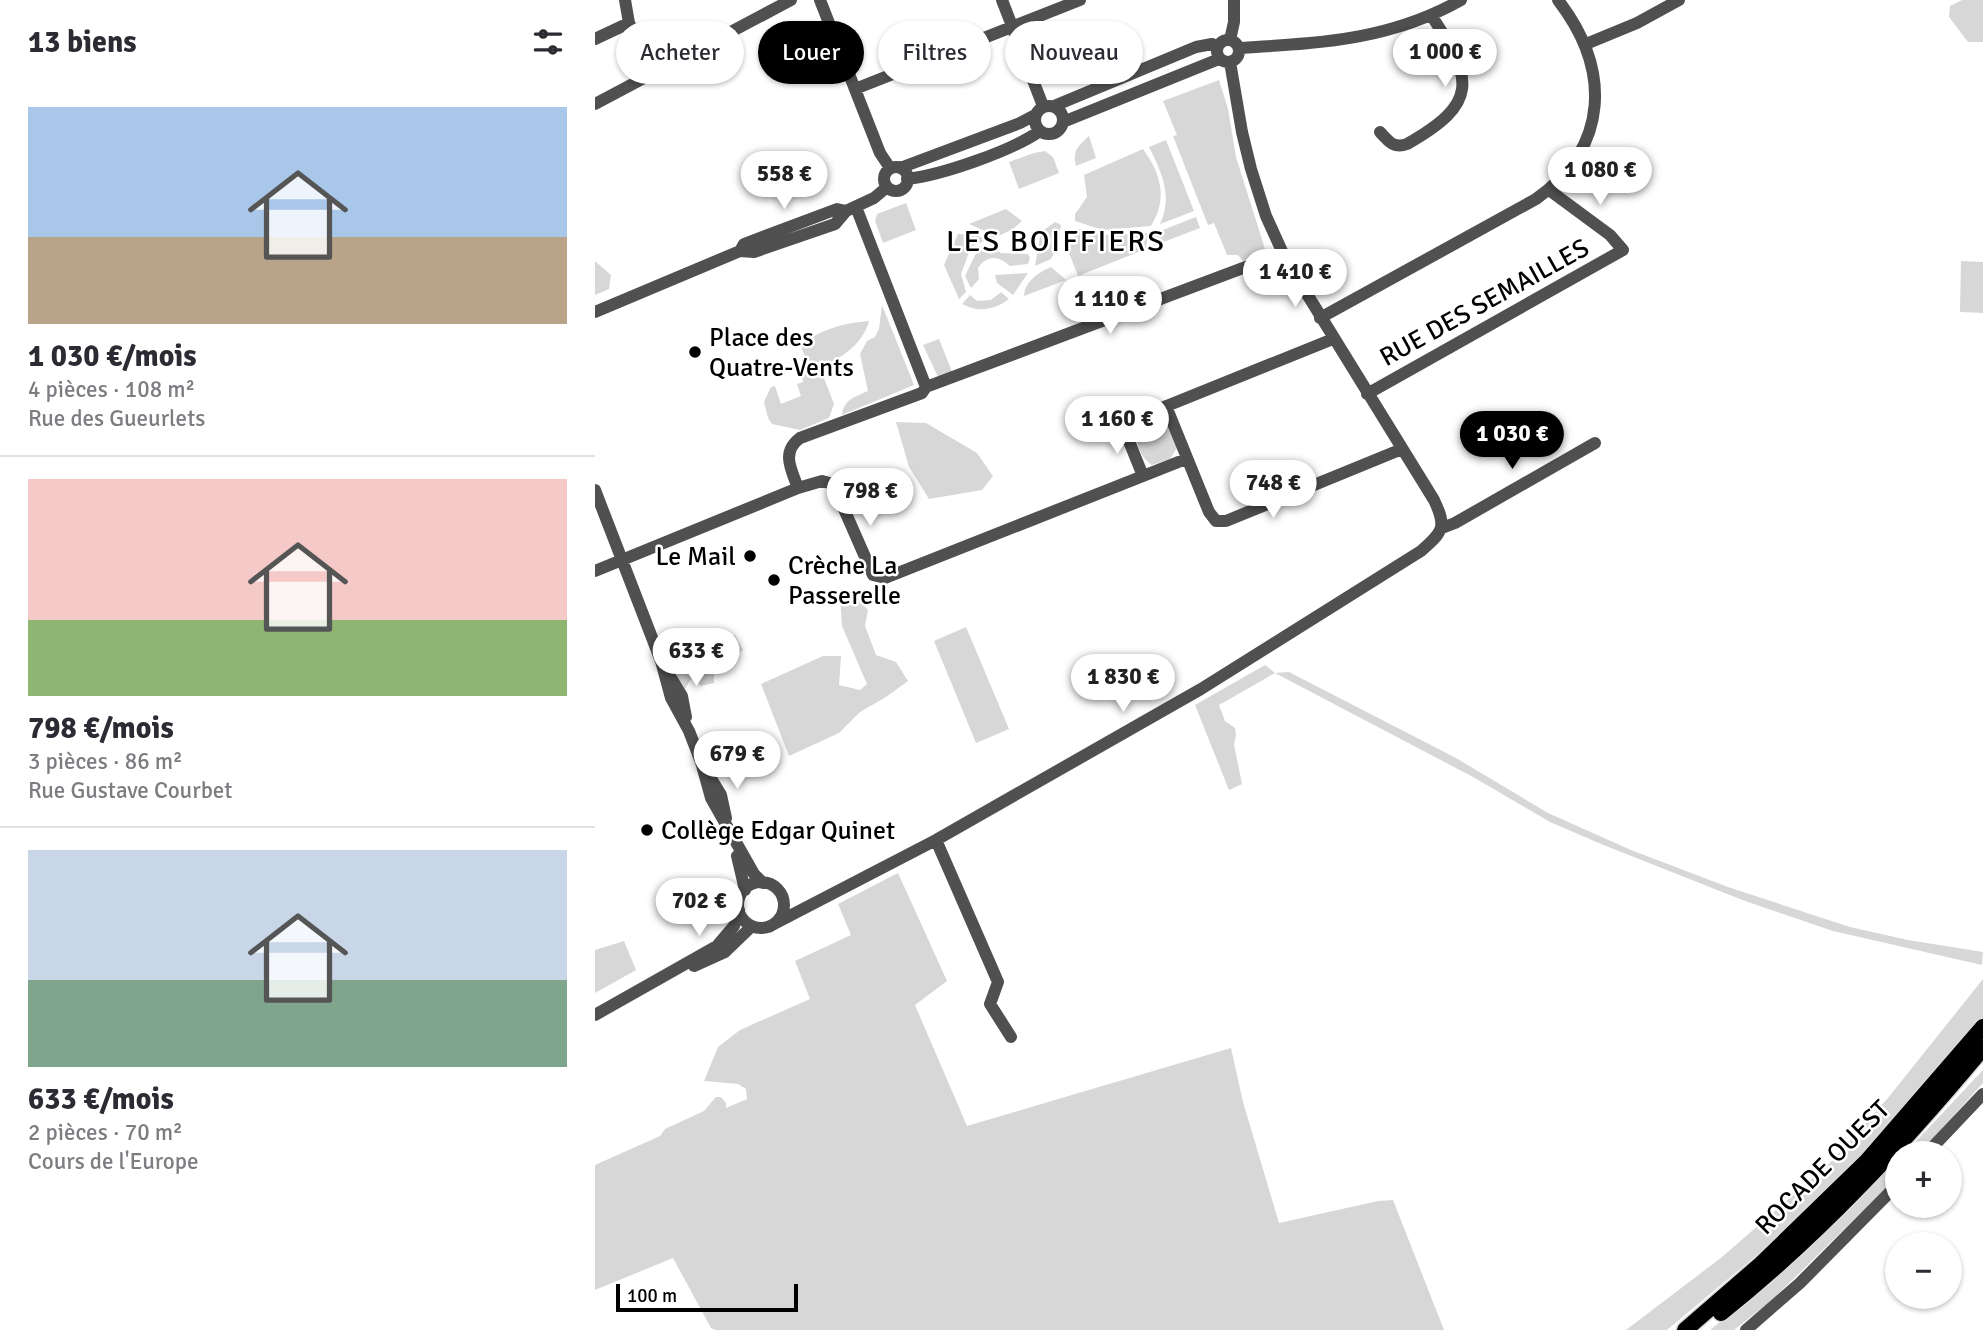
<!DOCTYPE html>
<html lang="fr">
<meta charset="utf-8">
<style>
:root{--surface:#fff;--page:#f2f2f3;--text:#2b2b33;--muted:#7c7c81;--line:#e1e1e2;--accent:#000}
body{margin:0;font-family:Signika,sans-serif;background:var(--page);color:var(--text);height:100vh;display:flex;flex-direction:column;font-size:26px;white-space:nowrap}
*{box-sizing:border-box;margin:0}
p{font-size:23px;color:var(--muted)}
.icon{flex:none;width:38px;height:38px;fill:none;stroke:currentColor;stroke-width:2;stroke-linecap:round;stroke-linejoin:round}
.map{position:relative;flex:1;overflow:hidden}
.sheet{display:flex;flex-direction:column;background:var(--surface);width:595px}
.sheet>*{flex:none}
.banner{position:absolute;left:21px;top:21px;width:665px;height:63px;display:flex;gap:14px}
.fabs{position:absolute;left:1290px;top:1141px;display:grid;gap:14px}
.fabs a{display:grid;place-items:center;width:77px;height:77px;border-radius:50%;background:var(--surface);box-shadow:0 2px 5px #0004;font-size:35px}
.scale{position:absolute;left:21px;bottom:18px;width:182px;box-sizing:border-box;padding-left:7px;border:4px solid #000;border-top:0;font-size:19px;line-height:24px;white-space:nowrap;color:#000;-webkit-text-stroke:5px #fff;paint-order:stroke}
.price{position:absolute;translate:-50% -60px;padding:0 16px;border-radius:24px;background:#fff;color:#222;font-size:23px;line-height:46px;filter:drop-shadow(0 2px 4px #0008)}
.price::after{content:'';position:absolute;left:50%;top:42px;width:21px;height:16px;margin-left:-10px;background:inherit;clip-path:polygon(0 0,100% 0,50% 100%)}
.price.current{background:var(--accent);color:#fff}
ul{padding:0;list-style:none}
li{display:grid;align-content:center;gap:14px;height:371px;padding:0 28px}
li+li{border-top:2px solid var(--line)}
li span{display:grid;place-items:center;height:217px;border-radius:0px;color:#555}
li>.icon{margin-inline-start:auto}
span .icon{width:126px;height:126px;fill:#fffc;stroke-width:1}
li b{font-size:30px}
h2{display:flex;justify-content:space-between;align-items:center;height:84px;padding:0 28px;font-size:30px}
.pill{padding:0 24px;border-radius:32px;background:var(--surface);box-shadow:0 2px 5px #0004;font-size:24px;line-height:63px}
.pill.current{background:var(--accent);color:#fff}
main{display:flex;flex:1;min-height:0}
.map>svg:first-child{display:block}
</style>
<main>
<section class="sheet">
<h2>13 biens<svg class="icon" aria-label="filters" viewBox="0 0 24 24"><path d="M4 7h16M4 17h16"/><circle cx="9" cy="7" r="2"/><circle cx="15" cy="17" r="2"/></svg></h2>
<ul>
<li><span style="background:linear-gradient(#a9c7e8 60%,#b9a48a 0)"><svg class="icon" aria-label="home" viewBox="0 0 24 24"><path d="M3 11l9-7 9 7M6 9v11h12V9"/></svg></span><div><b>1 030 €/mois</b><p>4 pièces · 108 m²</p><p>Rue des Gueurlets</p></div></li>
<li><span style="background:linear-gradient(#f6c9c9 65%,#8fb573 0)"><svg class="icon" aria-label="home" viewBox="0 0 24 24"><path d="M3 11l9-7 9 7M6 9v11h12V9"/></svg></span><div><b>798 €/mois</b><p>3 pièces · 86 m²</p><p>Rue Gustave Courbet</p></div></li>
<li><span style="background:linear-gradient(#c9d6e8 60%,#7fa58c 0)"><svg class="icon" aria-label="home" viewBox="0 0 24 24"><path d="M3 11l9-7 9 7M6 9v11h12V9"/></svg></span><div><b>633 €/mois</b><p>2 pièces · 70 m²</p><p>Cours de l'Europe</p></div></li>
</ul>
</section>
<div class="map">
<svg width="1388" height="1330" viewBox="0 0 1388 1330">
<rect width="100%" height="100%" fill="#fff"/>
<!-- green -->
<path fill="#d7d7d7" d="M 1367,0 L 1388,0 L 1388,42 L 1373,42 L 1354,17 L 1355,6 Z
M 624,80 L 633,109 L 641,157 L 670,249 L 648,261 L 643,255 L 632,255 L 619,223 L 613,225 L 578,136 L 582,135 L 568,101 Z
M 494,136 L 501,158 L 481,166 C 477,151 483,146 494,136 Z
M 571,140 L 599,211 L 565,224 C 578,196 567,173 554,147 Z
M 548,149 C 566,174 573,198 556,226 L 508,230 L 480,221 L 480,214 L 492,197 L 489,175 Z
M 450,151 L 458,157 L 464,173 L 424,189 L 414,162 L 439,153 Z
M 311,203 L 321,230 L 288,243 L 280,221 L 282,214 Z
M 411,209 L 427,221 L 418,229 L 397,239 L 392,232 L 374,224 Z
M 601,217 L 605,228 L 558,246 L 560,233 Z
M 460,222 L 466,225 L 463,245 L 456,259 L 440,266 L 446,232 Z
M 483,229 L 507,235 L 553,233 L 551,249 L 483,276 L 472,248 Z
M 363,234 L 382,235 L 391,240 L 376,247 L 366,274 L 371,292 L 364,299 L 349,265 Z
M 395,246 L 406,253 L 433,254 L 435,258 L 433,264 L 415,266 C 403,255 392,255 383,268 L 384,279 L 376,288 L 370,276 L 384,247 Z
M 0,261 L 16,275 L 14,289 L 0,295 Z
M 1366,261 L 1388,262 L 1388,313 L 1365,312 Z
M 456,267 L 471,280 L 429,296 C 430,281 443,273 456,267 Z
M 433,273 L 418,295 L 402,283 L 400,275 Z
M 406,292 L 414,299 C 399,310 384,313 367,304 L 375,295 L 382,301 L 396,300 Z
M 287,305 L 319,385 L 247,415 C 249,399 260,397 273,391 L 265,354 L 272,341 L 280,337 L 284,329 Z
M 274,321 C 268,344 248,356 229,367 C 216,363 210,360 206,346 C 224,329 250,323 274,321 Z
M 344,339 L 358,374 L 344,379 L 328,345 Z
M 207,364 L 227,373 L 239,404 L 234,418 L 205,430 L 177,424 L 173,418 L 169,402 L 176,387 L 180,386 L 186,404 L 206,396 L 202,384 L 208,382 L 205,368 Z
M 555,417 L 567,418 L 574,426 L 582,448 L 575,459 L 557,465 C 544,457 538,438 543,424 Z
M 301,422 L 331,423 L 382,453 L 398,476 L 387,490 L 334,499 L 314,467 Z
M 259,594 L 273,610 L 270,626 L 281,655 L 301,662 L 313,681 L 291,697 L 265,712 L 244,733 L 194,756 L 166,684 L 228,656 L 246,656 L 244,685 L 265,690 L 272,684 L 247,626 L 245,596 Z
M 371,627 L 414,729 L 381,743 L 339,641 Z
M 140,635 L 148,650 L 119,673 L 119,683 L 106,686 L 96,679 L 90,689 L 83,678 L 71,645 L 92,650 L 112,662 L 120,645 Z
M 670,665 L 680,673 L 694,672 L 861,758 L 953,813 L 1036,850 L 1133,887 L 1255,927 L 1313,940 L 1388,952 L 1387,965 L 1238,931 L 1150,901 L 1006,844 L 955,822 L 878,777 L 680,673 L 624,705 L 630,721 L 640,728 L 641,735 L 639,745 L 647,784 L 634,790 L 600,705 Z
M 303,873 L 352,981 L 320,1005 L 372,1126 L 636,1048 L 648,1102 L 684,1223 L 783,1201 L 798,1200 L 849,1330 L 120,1330 L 116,1328 L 78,1258 L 0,1290 L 0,1165 L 65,1136 L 70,1129 L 109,1111 L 121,1097 L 126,1097 L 131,1103 L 131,1108 L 152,1099 L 151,1089 L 143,1084 L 109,1081 L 123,1047 L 145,1030 L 215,999 L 200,961 L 256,935 L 243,904 Z
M 29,941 L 41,970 L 0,993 L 0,950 Z
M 1388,979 L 1388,1018 L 1305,1118 L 1200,1223 L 1072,1330 L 1031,1330 L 1127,1257 L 1235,1163 L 1293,1098 Z
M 1388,1070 L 1388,1083 L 1325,1153 L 1310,1153 Z
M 1302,1161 L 1302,1177 L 1178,1299 L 1139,1330 L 1115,1330 C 1180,1277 1243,1221 1302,1161 Z"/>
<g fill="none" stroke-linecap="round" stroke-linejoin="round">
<defs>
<path id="major" d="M 1126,1313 C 1224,1235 1308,1144 1388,1048
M 1090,1330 L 1166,1264 L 1272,1161 L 1388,1027"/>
</defs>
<!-- major casing -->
<use href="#major" stroke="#dbdbdb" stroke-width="19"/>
<!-- minor -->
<path stroke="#505050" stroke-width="12" d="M 30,0 L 34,23 L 60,71
M 225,0 L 285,153 L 295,168
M 407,0 L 448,106
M 0,39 L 34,23
M622 51a11 11 0 1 1 22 0a11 11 0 1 1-22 0Z
M 635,40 L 639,22 L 639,0
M 991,44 L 1042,23 L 1084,0
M 644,48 C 724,43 793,41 866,0
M 260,89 L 485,0
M 0,104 L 196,0
M440 120a14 14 0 1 1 28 0a14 14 0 1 1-28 0Z
M 459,106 L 601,47 L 617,44 L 622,48
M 468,122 L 624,59
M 785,132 C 793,141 799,149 812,144 C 884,103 879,80 836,15
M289 179a12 12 0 1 1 24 0a12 12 0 1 1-24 0Z
M 305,168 L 425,123 L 440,115
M 312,179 C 347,175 416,151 445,131
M 145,251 L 149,244 L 242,209 L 251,211
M 0,312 L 145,251 L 159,252 L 240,224 L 251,211 L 279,198 L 292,187
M 725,318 L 941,199 C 1015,146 1016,69 963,0
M 331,387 L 688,253
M 772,394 L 1028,250 L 1015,235 L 954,190
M 571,406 L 614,512 L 621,521 L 631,521 L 807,449
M 548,476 L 527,424 L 738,339
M 203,488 C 196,469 186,452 205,438 L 327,393 L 331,387 L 261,207
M 0,490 L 66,661 L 76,698 L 94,731 L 106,762 L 116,798 L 159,874 L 168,883
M 847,528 L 860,523 L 1000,443
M 0,571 L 203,488 L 227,481 L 238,484 L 278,575 L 290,578 L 591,459
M 75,676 L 87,696 L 91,717
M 115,777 L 126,795 L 131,818
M 341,840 L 403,982 L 395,1004 L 416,1037
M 142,856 L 150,890
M143 905a23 23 0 1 1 46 0a23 23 0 1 1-46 0Z
M 179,924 L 341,840 L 606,689 L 826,551 C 848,532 852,527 839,500 L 691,260 L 671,216 L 656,169 L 647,132 L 635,62
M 99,966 L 130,952 L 157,926
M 0,1015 L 122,946 L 139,926 L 144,910
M 1332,1153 L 1388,1094
M 1151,1330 L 1205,1283 L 1302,1185"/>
<!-- major -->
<use href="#major" stroke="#000" stroke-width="16"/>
</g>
<!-- markers -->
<g fill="#000" stroke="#fff" stroke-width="2.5">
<circle cx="100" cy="352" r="7"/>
<circle cx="155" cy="556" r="7"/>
<circle cx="179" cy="580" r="7"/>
<circle cx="52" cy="830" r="7"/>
</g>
<g text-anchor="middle" stroke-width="5" stroke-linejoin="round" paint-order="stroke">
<!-- street labels -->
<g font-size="26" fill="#000" stroke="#fff">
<text transform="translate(889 302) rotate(-29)" y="9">RUE DES SEMAILLES</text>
<text transform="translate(1227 1167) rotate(-45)" y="9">ROCADE OUEST</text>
</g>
<!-- poi labels -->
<g font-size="26" fill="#000" stroke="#fff" text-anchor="start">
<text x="114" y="346">Place des<tspan x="114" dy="30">Quatre-Vents</tspan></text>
<text x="141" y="565" text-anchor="end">Le Mail</text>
<text x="193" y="574">Crèche La<tspan x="193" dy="30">Passerelle</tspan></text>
<text x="66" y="839">Collège Edgar Quinet</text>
</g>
<!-- quarter labels -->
<g font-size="30" letter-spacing="2" fill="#000" stroke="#fff">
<text x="461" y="251">LES BOIFFIERS</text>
</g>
</g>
</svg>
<div class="fabs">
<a>+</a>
<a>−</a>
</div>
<div class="scale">100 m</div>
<b class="price" style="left:850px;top:89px">1 000 €</b>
<b class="price" style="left:1005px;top:207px">1 080 €</b>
<b class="price" style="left:189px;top:211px">558 €</b>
<b class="price" style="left:700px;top:309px">1 410 €</b>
<b class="price" style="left:515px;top:336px">1 110 €</b>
<b class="price" style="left:522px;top:456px">1 160 €</b>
<b class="price current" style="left:917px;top:471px">1 030 €</b>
<b class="price" style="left:678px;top:520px">748 €</b>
<b class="price" style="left:275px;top:528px">798 €</b>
<b class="price" style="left:101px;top:688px">633 €</b>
<b class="price" style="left:528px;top:714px">1 830 €</b>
<b class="price" style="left:142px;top:791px">679 €</b>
<b class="price" style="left:104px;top:938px">702 €</b>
<div class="banner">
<a class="pill">Acheter</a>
<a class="pill current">Louer</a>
<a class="pill">Filtres</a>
<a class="pill">Nouveau</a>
</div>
</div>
</main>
